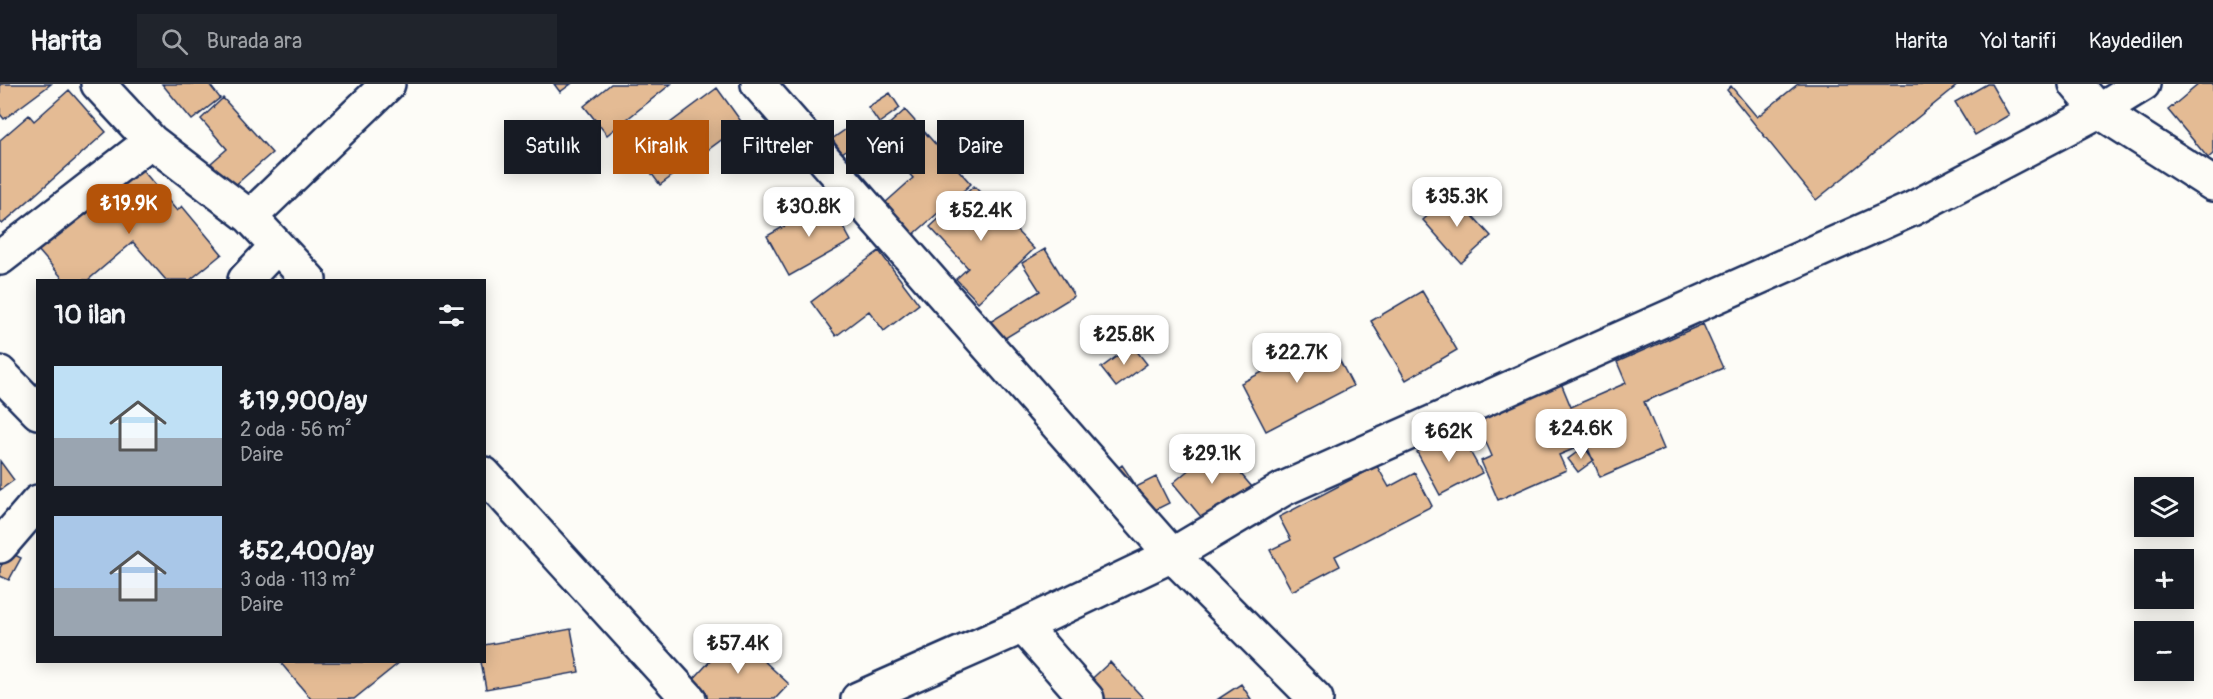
<!DOCTYPE html>
<html lang="tr">
<meta charset="utf-8">
<style>
:root{--surface:#171b24;--page:#20242c;--text:#f1f3f6;--muted:#9ea1a6;--line:#363941;--accent:#b45309}
body{margin:0;font-family:Pangolin,sans-serif;background:var(--page);color:var(--text);height:100vh;display:flex;flex-direction:column;font-size:22px;white-space:nowrap}
*{box-sizing:border-box;margin:0}
p{font-size:20px;color:var(--muted)}
.icon{flex:none;width:33px;height:33px;fill:none;stroke:currentColor;stroke-width:2;stroke-linecap:round;stroke-linejoin:round}
.map{position:relative;flex:1;overflow:hidden}
.panel{position:absolute;left:36px;top:195px;width:450px;height:384px;display:flex;flex-direction:column;background:var(--surface);border-radius:0px;box-shadow:0 3px 15px #0003}
.panel>*{flex:none}
.hud{position:absolute;left:504px;top:36px;width:570px;height:54px;display:flex;gap:12px}
.buttons{position:absolute;left:2134px;top:393px;display:grid;gap:12px}
.buttons a{display:grid;place-items:center;width:60px;height:60px;border-radius:0px;background:var(--surface);box-shadow:0 3px 15px #0003;font-size:30px}
.price{position:absolute;translate:-50% -51px;padding:0 14px;border-radius:12px;background:#fff;color:#222;font-size:20px;line-height:39px;filter:drop-shadow(0 2px 3px #0008)}
.price::after{content:'';position:absolute;left:50%;top:36px;width:18px;height:14px;margin-left:-9px;background:inherit;clip-path:polygon(0 0,100% 0,50% 100%)}
.price.selected{background:var(--accent);color:#fff}
ul{padding:0;list-style:none}
li{display:flex;align-items:center;gap:18px;height:150px;padding:0 18px}
li span{display:grid;place-items:center;flex:none;width:168px;height:120px;border-radius:0px;color:#555}
li>.icon{margin-inline-start:auto}
span .icon{width:72px;height:72px;fill:#fffc;stroke-width:1}
li b{font-size:26px}
h2{display:flex;justify-content:space-between;align-items:center;height:72px;padding:0 18px;font-size:26px}
.tag{padding:0 21px;border-radius:0px;background:var(--surface);box-shadow:0 3px 15px #0003;font-size:21px;line-height:54px}
.tag.selected{background:var(--accent);color:#fff}
header{display:flex;align-items:center;gap:36px;box-sizing:border-box;height:84px;padding:0 30px;background:var(--surface);border-bottom:2px solid var(--line)}
header strong{font-size:28px}
nav{display:flex;gap:33px;margin-inline-start:auto;font-size:21px}
.search{width:420px;height:54px;background:var(--page);display:flex;align-items:center;gap:15px;box-sizing:border-box;padding:0 21px;border-radius:0px;color:var(--muted);font-size:22px}
.map>svg:first-child{display:block}
</style>
<header>
<strong>Harita</strong>
<div class="search"><svg class="icon" aria-label="search" viewBox="0 0 24 24"><circle cx="10" cy="10" r="6"/><path d="M15 15l6 6"/></svg>Burada ara</div>
<nav><a>Harita</a><a>Yol tarifi</a><a>Kaydedilen</a></nav>
</header>
<div class="map">
<svg width="2213" height="615" viewBox="0 0 2213 615">
<rect width="100%" height="100%" fill="#fdfcf7"/>
<filter id="ink" filterUnits="userSpaceOnUse"><feTurbulence type="fractalNoise" baseFrequency=".0167" numOctaves="2"/><feDisplacementMap in="SourceGraphic" scale="12" xChannelSelector="R" yChannelSelector="G"/><feConvolveMatrix kernelMatrix="1 2 1 2 8 2 1 2 1" color-interpolation-filters="sRGB"/></filter>
<g filter="url(#ink)">
<!-- building -->
<path fill="#e4bb94" stroke="#1b2f5e" stroke-width="1.5" d="M 0,0 L 51,0 L 4,35 L 0,30 Z
M 162,0 L 209,0 L 220,14 L 192,36 Z
M 554,0 L 571,0 L 560,8 Z
M 611,0 L 671,0 L 607,51 L 584,22 Z
M 1798,0 L 1959,0 L 1816,116 L 1727,6 L 1731,2 L 1757,33 Z
M 1987,0 L 1991,0 L 2009,31 L 1975,51 L 1955,18 Z
M 2199,0 L 2213,0 L 2213,70 L 2208,74 L 2168,26 Z
M 717,4 L 743,40 L 660,101 L 634,66 Z
M 69,6 L 106,48 L 2,140 L 0,137 L 0,56 L 29,31 L 34,37 Z
M 890,9 L 900,24 L 879,39 L 868,23 Z
M 223,14 L 272,69 L 233,103 L 211,79 L 227,65 L 201,35 Z
M 905,26 L 971,100 L 913,151 L 885,119 L 913,94 L 876,52 Z
M 852,41 L 862,55 L 842,69 L 832,55 Z
M 140,83 L 177,127 L 182,122 L 222,170 L 190,196 L 166,196 L 133,158 L 88,196 L 64,196 L 32,159 L 68,129 L 75,137 Z
M 974,102 L 1034,165 L 978,218 L 956,195 L 968,184 L 930,143 Z
M 1452,109 L 1491,152 L 1461,179 L 1423,136 Z
M 829,117 L 851,157 L 789,192 L 767,152 Z
M 1045,165 L 1074,212 L 1002,256 L 990,238 L 1040,207 L 1022,179 Z
M 879,167 L 919,220 L 884,247 L 869,227 L 836,252 L 811,218 Z
M 1422,207 L 1457,266 L 1406,296 L 1371,237 Z
M 1703,240 L 1723,284 L 1644,318 L 1664,365 L 1600,393 L 1586,360 L 1559,371 L 1566,386 L 1498,416 L 1481,377 L 1492,372 L 1476,336 L 1561,299 L 1571,323 L 1626,299 L 1617,278 Z
M 1328,254 L 1353,302 L 1266,347 L 1241,299 Z
M 1132,261 L 1147,280 L 1116,303 L 1101,284 Z
M 1458,346 L 1482,389 L 1440,411 L 1417,368 Z
M 1217,362 L 1252,403 L 1207,440 L 1173,399 Z
M 1584,363 L 1594,376 L 1578,388 L 1568,375 Z
M 0,377 L 14,396 L 0,406 Z
M 1122,381 L 1135,400 L 1125,407 L 1112,389 Z
M 1377,382 L 1389,403 L 1415,389 L 1432,422 L 1335,472 L 1340,482 L 1292,507 L 1270,466 L 1291,456 L 1279,433 Z
M 1156,393 L 1169,419 L 1149,429 L 1136,403 Z
M 9,468 L 21,474 L 9,496 L 0,492 L 0,484 Z
M 571,545 L 579,588 L 486,605 L 481,578 L 484,578 L 484,561 Z
M 735,550 L 789,600 L 775,615 L 704,615 L 689,600 Z
M 280,578 L 400,578 L 354,615 L 311,615 Z
M 1110,578 L 1144,615 L 1070,615 Z
M 1241,600 L 1251,615 L 1218,615 Z"/>
<g fill="none" stroke-linecap="round" stroke-linejoin="round">
<defs>
<path id="street" d="M 98,0 L 151,57 L 250,133 L 309,196
M 758,0 L 1172,471 L 1316,615
M 2076,0 L 2099,27 L 2213,100
M 250,133 L 388,0
M 0,174 L 151,57
M 245,196 L 277,162
M 0,289 L 38,328
M 484,390 L 689,615
M 0,462 L 38,418
M 1023,542 L 1087,615
M 858,615 L 1023,542 L 1172,471 L 1283,405 L 1912,125 L 2099,27 L 2143,0"/>
</defs>
<!-- street casing -->
<use href="#street" stroke="#1b2f5e" stroke-width="38"/>
<!-- street -->
<use href="#street" stroke="#fdfcf7" stroke-width="33"/>
</g>
</g>
</svg>
<div class="buttons">
<a><svg class="icon" aria-label="layers" viewBox="0 0 24 24"><path d="M12 4l9 5-9 5-9-5zM3 14l9 5 9-5"/></svg></a>
<a>+</a>
<a>−</a>
</div>
<b class="price" style="left:1457px;top:144px">₺35.3K</b>
<b class="price selected" style="left:129px;top:151px">₺19.9K</b>
<b class="price" style="left:809px;top:154px">₺30.8K</b>
<b class="price" style="left:981px;top:158px">₺52.4K</b>
<b class="price" style="left:1124px;top:282px">₺25.8K</b>
<b class="price" style="left:1297px;top:300px">₺22.7K</b>
<b class="price" style="left:1581px;top:376px">₺24.6K</b>
<b class="price" style="left:1449px;top:379px">₺62K</b>
<b class="price" style="left:1212px;top:401px">₺29.1K</b>
<b class="price" style="left:738px;top:591px">₺57.4K</b>
<div class="hud">
<a class="tag">Satılık</a>
<a class="tag selected">Kiralık</a>
<a class="tag">Filtreler</a>
<a class="tag">Yeni</a>
<a class="tag">Daire</a>
</div>
<section class="panel">
<h2>10 ilan<svg class="icon" aria-label="filters" viewBox="0 0 24 24"><path d="M4 7h16M4 17h16"/><circle cx="9" cy="7" r="2"/><circle cx="15" cy="17" r="2"/></svg></h2>
<ul>
<li><span style="background:linear-gradient(#bfe0f5 60%,#9aa5b1 0)"><svg class="icon" aria-label="home" viewBox="0 0 24 24"><path d="M3 11l9-7 9 7M6 9v11h12V9"/></svg></span><div><b>₺19,900/ay</b><p>2 oda · 56 m²</p><p>Daire</p></div></li>
<li><span style="background:linear-gradient(#a9c7e8 60%,#9aa5b1 0)"><svg class="icon" aria-label="home" viewBox="0 0 24 24"><path d="M3 11l9-7 9 7M6 9v11h12V9"/></svg></span><div><b>₺52,400/ay</b><p>3 oda · 113 m²</p><p>Daire</p></div></li>
</ul>
</section>
</div>
